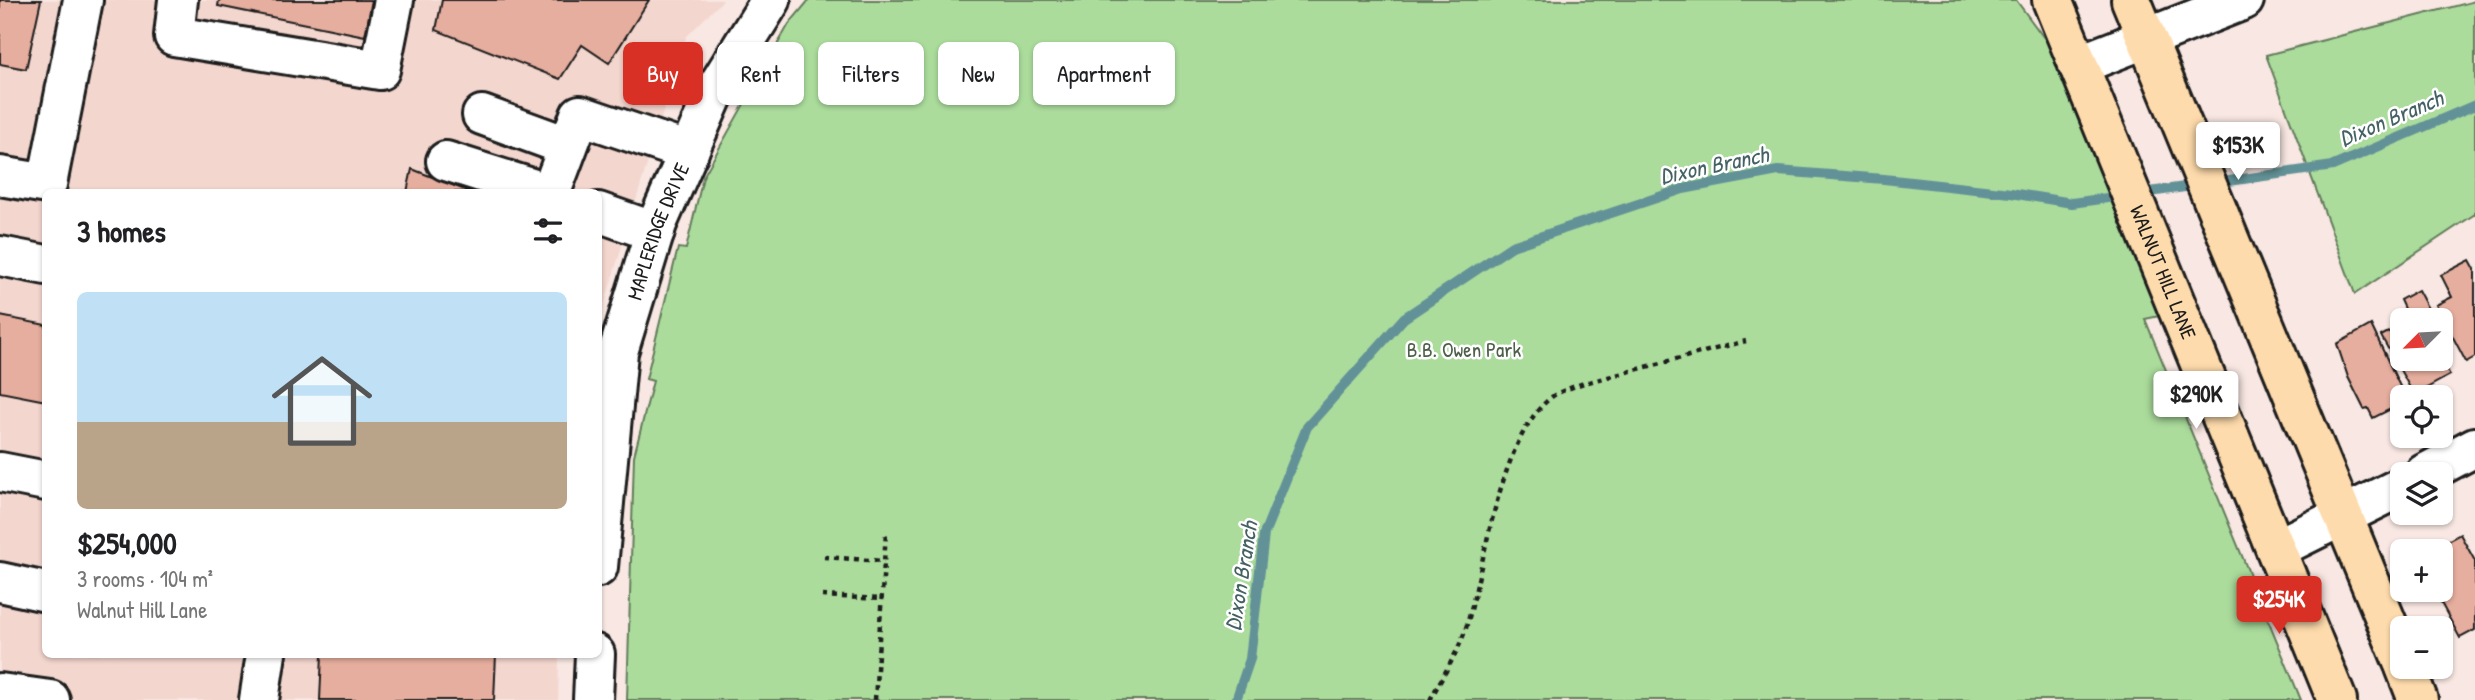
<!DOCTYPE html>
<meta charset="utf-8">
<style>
:root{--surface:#fff;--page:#f6f6f6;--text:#202124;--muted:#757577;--accent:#d93025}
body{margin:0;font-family:"Patrick Hand",sans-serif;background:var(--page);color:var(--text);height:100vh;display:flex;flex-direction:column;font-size:26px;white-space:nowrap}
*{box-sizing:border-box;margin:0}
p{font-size:23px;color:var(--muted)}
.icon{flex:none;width:38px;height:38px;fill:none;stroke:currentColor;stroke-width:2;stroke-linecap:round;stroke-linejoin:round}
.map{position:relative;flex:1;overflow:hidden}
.drawer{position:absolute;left:42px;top:189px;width:560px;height:469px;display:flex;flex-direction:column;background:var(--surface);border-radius:10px;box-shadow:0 2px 5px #0004}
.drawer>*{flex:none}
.hud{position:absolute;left:623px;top:42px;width:665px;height:63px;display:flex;gap:14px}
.needle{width:46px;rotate:246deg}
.tools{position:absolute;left:2390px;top:308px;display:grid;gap:14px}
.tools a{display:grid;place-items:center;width:63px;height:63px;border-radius:10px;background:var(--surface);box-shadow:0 2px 5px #0004;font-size:35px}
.price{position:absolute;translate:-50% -60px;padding:0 16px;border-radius:7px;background:#fff;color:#222;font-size:23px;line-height:46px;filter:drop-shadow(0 2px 4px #0008)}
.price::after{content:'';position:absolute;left:50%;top:42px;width:21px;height:16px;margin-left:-10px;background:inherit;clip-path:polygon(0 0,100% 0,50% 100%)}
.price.current{background:var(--accent);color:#fff}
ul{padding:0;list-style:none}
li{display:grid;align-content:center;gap:14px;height:371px;padding:0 35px}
li span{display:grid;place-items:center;height:217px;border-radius:10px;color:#555}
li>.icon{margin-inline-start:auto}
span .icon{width:126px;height:126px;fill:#fffc;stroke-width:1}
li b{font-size:30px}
h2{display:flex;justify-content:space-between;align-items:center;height:84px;padding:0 35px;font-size:30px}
.chip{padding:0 24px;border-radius:10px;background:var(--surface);box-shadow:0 2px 5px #0004;font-size:24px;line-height:63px}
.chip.current{background:var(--accent);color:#fff}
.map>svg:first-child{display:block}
</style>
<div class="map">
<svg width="2475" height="700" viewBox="0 0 2475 700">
<rect width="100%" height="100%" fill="#f8e7e2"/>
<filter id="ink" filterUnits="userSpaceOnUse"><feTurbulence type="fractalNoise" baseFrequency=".0143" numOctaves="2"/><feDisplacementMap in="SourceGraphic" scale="14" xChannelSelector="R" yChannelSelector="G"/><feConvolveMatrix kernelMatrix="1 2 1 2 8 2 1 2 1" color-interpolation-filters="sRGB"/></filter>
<g filter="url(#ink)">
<!-- built -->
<path fill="#f3d6ce" d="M 0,0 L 723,0 L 686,37 L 599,321 L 598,192 L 46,192 L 46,654 L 559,655 L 558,700 L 0,700 Z"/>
<!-- green -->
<path fill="#abdc9c" stroke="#647c5c" stroke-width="2" d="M 809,0 L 2016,0 L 2080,87 L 2164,315 L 2145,319 L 2301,700 L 627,700 L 634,456 L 653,381 L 646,379 L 678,248 L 686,249 L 703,177 L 789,24 Z
M 2475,1 L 2475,214 L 2355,294 L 2266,55 Z"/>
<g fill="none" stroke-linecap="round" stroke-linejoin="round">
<!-- stream -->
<path stroke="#629297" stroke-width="10" d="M 2215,183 L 2333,166 L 2475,105
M 1236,700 L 1250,659 L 1264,534 L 1307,427 L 1404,318 L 1512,246 L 1683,189 L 1778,171 L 1884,179 L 2011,193 L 2072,203 L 2199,185"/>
</g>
<!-- building -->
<path fill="#e6ae9e" stroke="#1c1c1c" stroke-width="2" d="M 0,0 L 41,0 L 26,69 L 0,64 Z
M 219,0 L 372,0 L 365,36 L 218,6 Z
M 442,0 L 649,0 L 609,63 L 582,45 L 560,79 L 436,30 Z
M 412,169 L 470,192 L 407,192 Z
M 2470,260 L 2475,269 L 2475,357 L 2466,362 L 2436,305 L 2452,297 L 2441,275 Z
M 2418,290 L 2434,320 L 2409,320 L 2400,300 Z
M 0,316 L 46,325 L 46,401 L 0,392 Z
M 2403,324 L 2403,359 L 2441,359 L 2450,375 L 2414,395 L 2381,336 Z
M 2371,325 L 2405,397 L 2403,403 L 2373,418 L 2368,408 L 2364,409 L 2348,377 L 2337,344 Z
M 2460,534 L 2475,561 L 2475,630 L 2460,638 L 2434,590 L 2441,590 L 2441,551 L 2429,551 Z
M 322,654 L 496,654 L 494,700 L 320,700 Z"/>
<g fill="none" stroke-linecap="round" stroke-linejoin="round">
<defs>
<g id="minor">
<path d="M 178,0 L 174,36 L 380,70 L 394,0"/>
<path d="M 2078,65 L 2244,0"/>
<path d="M 482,115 L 567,146"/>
<path d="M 446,161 L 544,192"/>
<path d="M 0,176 L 47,184 L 83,0"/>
<path d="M 551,192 L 580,115 L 689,152"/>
<path d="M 598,212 L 655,232"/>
<path d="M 0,256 L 46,265"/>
<path d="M 0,472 L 46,481"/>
<path d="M 2424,474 L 2475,447"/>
<path d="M 2276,549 L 2403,486"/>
<path id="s1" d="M 598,567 L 618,352 L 657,224 L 717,87 L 771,0"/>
<path d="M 0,582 L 46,592"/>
<path d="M 0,693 L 50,700"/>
<path d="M 259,700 L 266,654"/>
<path d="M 593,700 L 595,654"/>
</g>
<g id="major">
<path id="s2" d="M 2052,0 L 2337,700"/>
<path d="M 2131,0 L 2403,662"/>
<path d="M 2405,667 L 2418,700"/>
</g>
</defs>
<!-- minor casing -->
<use href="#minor" stroke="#1c1c1c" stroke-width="44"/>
<!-- major casing -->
<use href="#major" stroke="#1c1c1c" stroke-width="44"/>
<!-- path -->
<path stroke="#1c1c1c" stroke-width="4.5" stroke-dasharray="5 5" stroke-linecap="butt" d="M 824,557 L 884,561
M 822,596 L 882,599
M 875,700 L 886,532
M 1430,700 C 1442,677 1458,653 1466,628 C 1485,565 1500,430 1556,394 C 1564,390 1573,387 1581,384 L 1746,341"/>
<!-- minor -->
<use href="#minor" stroke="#fff" stroke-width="38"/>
<!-- major -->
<use href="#major" stroke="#fedbac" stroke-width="38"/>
</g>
</g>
<g text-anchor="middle" stroke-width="5" stroke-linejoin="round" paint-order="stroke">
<!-- street labels -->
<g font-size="21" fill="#1c1c1c" stroke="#fff">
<text dy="7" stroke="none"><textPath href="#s1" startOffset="343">MAPLERIDGE DRIVE</textPath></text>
<text dy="7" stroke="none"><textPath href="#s2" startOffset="294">WALNUT HILL LANE</textPath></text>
</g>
<!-- park labels -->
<g font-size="21" fill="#4e5f49" stroke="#fff">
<text x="1464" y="357">B.B. Owen Park</text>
</g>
<!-- water labels -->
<g font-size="23" font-style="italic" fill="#456164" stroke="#fff">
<text transform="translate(2391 118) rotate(-23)" y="8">Dixon Branch</text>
<text transform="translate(1714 165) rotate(-12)" y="8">Dixon Branch</text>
<text transform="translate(1241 576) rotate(-81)" y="8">Dixon Branch</text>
</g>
</g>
</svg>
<div class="tools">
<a><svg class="needle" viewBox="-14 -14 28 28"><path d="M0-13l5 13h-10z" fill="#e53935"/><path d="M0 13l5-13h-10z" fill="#757577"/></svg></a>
<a><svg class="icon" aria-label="locate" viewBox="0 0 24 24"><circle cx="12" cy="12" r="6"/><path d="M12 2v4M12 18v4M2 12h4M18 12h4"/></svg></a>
<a><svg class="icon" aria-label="layers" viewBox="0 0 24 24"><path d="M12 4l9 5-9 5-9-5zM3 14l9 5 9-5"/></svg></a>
<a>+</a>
<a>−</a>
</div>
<b class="price" style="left:2238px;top:182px">$153K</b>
<b class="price" style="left:2196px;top:431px">$290K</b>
<b class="price current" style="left:2279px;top:636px">$254K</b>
<div class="hud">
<a class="chip current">Buy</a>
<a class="chip">Rent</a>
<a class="chip">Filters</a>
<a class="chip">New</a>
<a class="chip">Apartment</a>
</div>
<section class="drawer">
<h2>3 homes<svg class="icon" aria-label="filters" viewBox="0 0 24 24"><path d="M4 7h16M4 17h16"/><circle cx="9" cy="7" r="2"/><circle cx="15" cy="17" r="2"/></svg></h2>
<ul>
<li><span style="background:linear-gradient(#bfe0f5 60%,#b9a48a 0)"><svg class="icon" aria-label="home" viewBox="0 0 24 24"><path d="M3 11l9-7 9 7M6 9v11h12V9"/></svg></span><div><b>$254,000</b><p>3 rooms · 104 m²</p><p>Walnut Hill Lane</p></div></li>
</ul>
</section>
</div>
